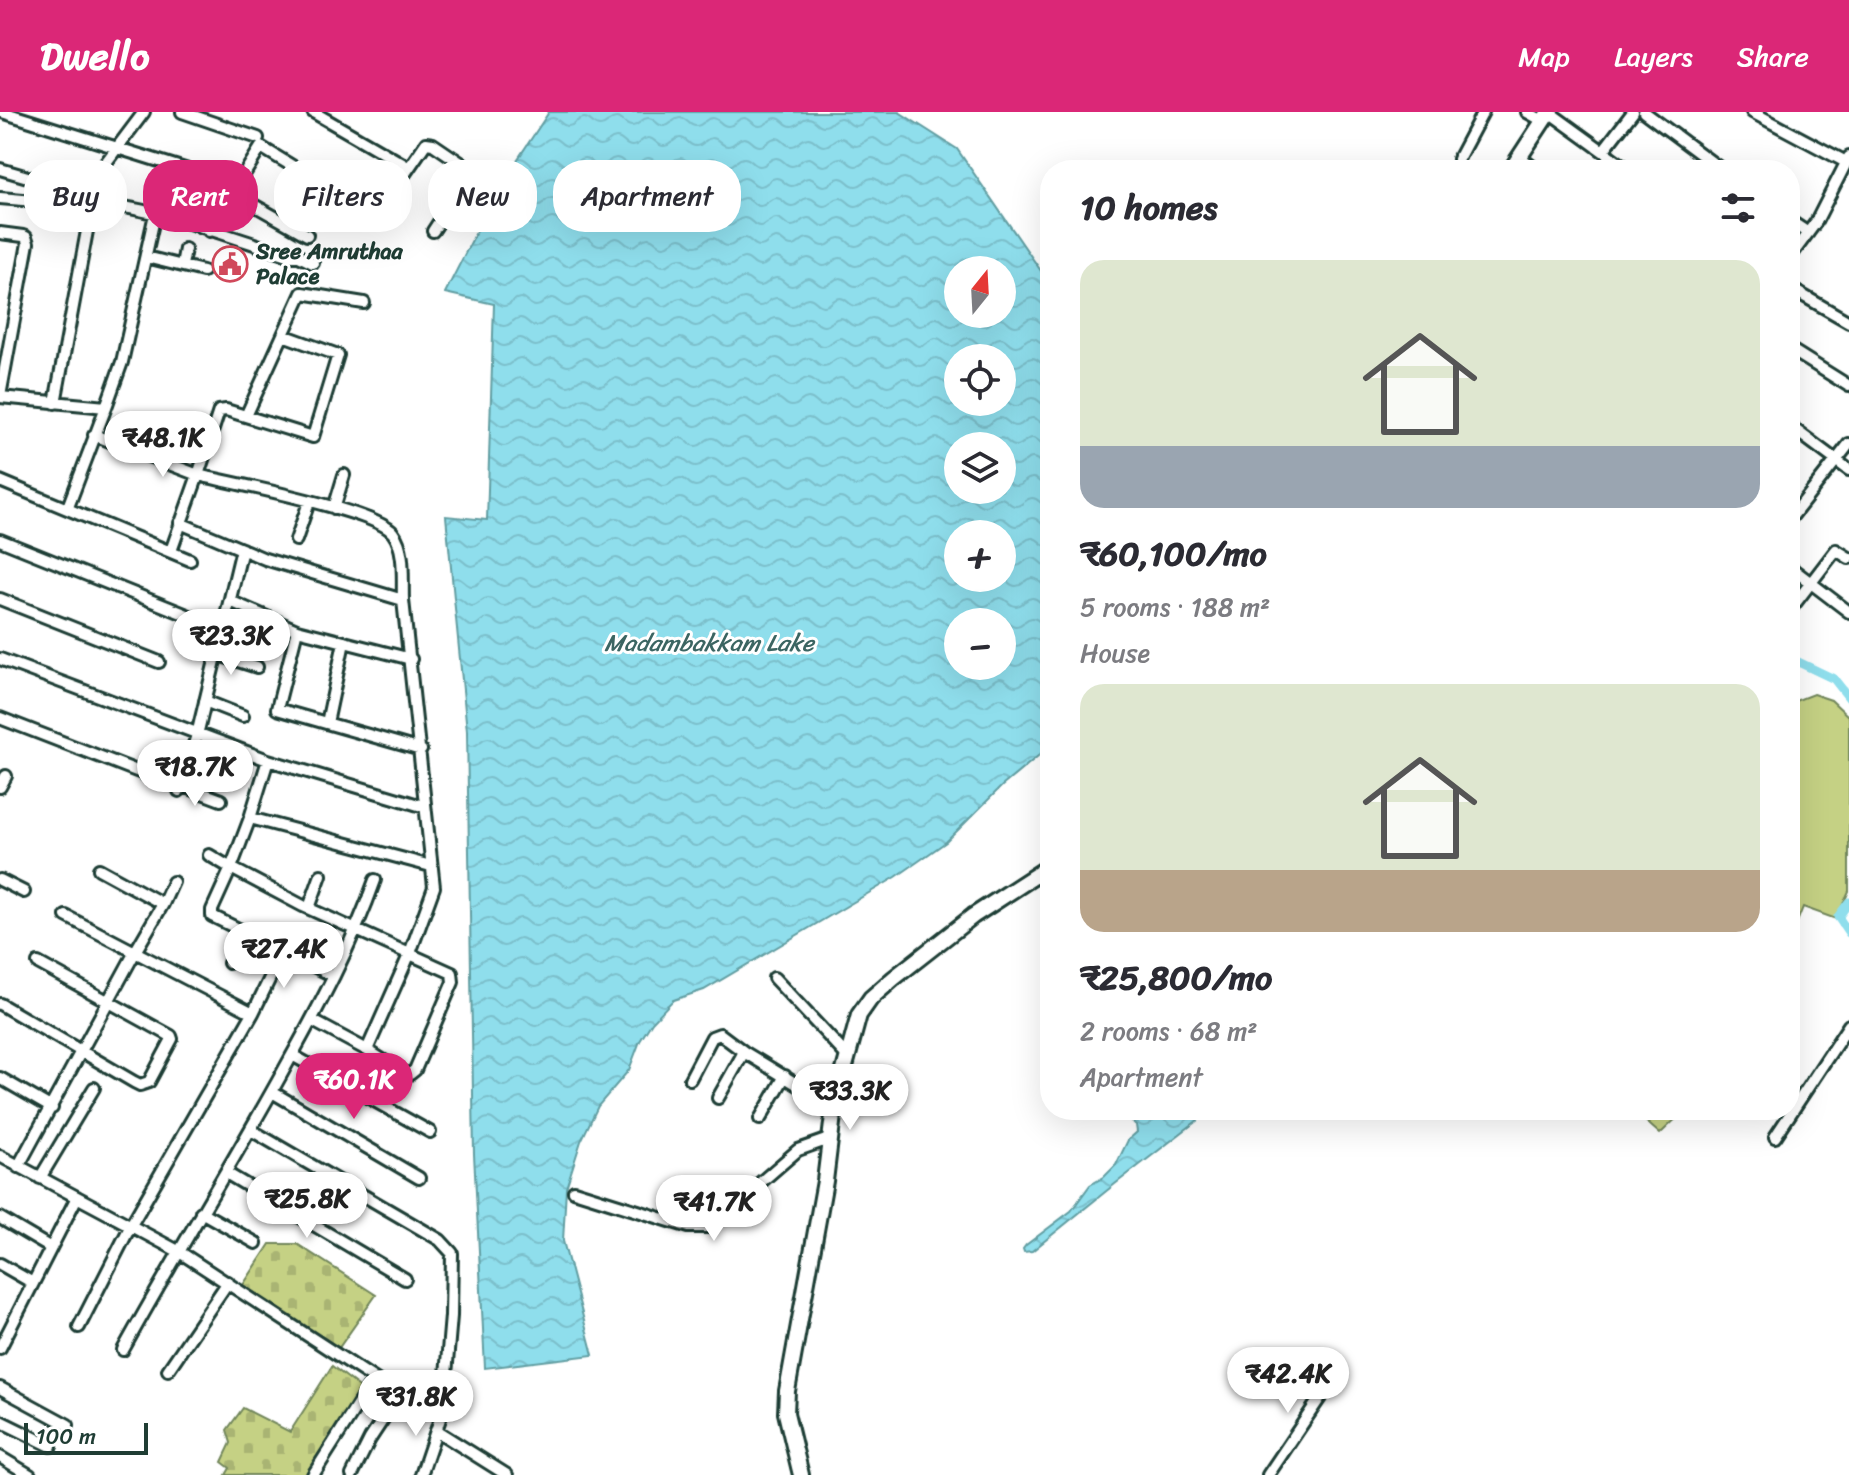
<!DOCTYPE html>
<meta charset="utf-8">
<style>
:root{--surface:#fff;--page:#f7f7f7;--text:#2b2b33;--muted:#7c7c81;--accent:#db2777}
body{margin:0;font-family:Sriracha,sans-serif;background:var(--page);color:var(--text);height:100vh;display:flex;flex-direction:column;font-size:30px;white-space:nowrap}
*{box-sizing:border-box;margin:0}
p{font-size:26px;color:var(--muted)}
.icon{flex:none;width:44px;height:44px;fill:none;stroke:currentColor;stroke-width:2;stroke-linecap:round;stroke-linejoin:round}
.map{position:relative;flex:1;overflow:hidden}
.side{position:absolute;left:1040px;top:48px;width:760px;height:960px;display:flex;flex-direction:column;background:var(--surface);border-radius:32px;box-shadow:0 8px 32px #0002}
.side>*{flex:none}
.top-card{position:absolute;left:24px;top:48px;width:760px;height:72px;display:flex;gap:16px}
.needle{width:52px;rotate:18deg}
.fabs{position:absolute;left:944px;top:144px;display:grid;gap:16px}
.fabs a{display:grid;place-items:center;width:72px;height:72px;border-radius:50%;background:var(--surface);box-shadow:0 8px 32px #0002;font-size:40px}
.scale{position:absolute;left:24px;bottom:20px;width:124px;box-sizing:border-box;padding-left:8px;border:4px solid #1f3d34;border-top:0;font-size:22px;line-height:28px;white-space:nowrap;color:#1f3d34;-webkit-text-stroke:6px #fff;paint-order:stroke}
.price{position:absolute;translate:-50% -68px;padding:0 18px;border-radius:28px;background:#fff;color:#222;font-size:26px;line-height:52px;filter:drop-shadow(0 2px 4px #0008)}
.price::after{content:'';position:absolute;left:50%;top:48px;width:24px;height:18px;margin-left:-12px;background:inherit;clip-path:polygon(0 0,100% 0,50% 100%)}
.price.selected{background:var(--accent);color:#fff}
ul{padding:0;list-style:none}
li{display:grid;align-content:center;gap:16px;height:424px;padding:0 40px}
li span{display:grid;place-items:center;height:248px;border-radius:24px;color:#555}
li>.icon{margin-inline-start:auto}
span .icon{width:144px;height:144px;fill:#fffc;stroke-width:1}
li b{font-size:34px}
h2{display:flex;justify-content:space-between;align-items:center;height:96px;padding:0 40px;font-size:34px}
.chip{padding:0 28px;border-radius:32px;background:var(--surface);box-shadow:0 8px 32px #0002;font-size:28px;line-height:72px}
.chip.selected{background:var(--accent);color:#fff}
header{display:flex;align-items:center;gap:48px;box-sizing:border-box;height:112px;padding:0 40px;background:var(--accent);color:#fff}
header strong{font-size:38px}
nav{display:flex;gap:44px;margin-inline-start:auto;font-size:28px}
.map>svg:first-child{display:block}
</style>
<header>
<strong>Dwello</strong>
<nav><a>Map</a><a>Layers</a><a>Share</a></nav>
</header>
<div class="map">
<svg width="1849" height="1363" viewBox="0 0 1849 1363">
<defs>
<pattern id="cemetery-stones" width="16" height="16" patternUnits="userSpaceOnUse" patternTransform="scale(2)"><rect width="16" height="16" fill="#c5d184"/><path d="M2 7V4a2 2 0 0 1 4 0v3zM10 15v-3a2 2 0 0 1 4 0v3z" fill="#a9b473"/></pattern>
<pattern id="water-waves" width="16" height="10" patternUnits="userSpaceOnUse" patternTransform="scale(2)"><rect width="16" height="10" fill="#8fdeec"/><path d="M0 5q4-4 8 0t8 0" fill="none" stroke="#7bbfcb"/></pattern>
</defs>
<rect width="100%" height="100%" fill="#fff"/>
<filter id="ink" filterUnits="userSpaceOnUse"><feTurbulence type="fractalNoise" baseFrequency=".0125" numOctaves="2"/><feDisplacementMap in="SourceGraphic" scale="16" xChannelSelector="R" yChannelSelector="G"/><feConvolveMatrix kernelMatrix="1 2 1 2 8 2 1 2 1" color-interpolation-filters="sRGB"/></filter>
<g filter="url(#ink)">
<!-- green -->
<path fill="#c5d184" stroke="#72875c" stroke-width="2" d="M 1813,582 L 1831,588 L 1849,605 L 1849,779 L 1836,807 L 1803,795 L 1790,828 L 1790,591 Z
M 1633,998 L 1685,998 L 1660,1022 Z"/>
<!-- cemetery -->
<path fill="url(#cemetery-stones)" stroke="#72875c" stroke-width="2" d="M 270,1132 L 297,1132 L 376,1183 L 338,1237 L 243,1173 Z
M 332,1254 L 362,1277 L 313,1363 L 226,1363 L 230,1356 L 222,1350 L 231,1331 L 227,1318 L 243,1296 L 290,1320 Z"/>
<!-- water -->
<path fill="url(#water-waves)" stroke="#629ea2" stroke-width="2" fill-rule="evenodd" d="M 549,0 L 899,0 L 957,37 L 1050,172 L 1050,634 L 1002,674 L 946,730 L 896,765 L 704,878 L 673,888 L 652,910 L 640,929 L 629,958 L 598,994 L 581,1029 L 566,1076 L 563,1129 L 593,1243 L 485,1256 L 474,1042 L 467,619 L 446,404 L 487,408 L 494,192 L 445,181 L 475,122 L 495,95 L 502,71 ZM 958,158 L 1002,158 L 1002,202 L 958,202 ZM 958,246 L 1002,246 L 1002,290 L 958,290 ZM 958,334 L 1002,334 L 1002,378 L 958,378 ZM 958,422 L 1002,422 L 1002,466 L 958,466 ZM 958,510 L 1002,510 L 1002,554 L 958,554 Z
M 1131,998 L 1211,998 L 1115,1072 L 1032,1139 L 1024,1140 L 1023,1137 L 1026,1133 L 1071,1099 L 1090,1073 L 1104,1065 L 1116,1053 L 1128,1028 L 1137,1020 L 1136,1013 L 1126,1004 Z"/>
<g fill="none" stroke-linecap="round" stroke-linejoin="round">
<!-- canal -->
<path stroke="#8fdeec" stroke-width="9" d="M 1790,546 L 1834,567 L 1849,586
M 1849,790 L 1838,805 L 1849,821"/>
<defs>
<path id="street" d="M 2,0 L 236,73
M 182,0 L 258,26
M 313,0 L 408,55
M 1527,0 L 1543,9
M 1549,0 L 1629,58
M 1644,0 L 1722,58
M 1752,0 L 1846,50
M 1603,39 L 1633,0
M 1520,45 L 1537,58
M 1458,47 L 1483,0
M 0,57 L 83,81
M 231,80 L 307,123
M 391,82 L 426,31 L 433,32 L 486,68
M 0,86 L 81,93 C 133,86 238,128 291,144 L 299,144 L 313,151
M 81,93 L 83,81 L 144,0
M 1790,109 L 1808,121
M 209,119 L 261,35 L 348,88
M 433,119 L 472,59
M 0,121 L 23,124 L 26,125 L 28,131 L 0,284
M 146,145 L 203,159
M 1790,145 L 1816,110 L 1849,45
M 182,153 L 185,137
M 1790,176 L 1849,210
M 283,223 L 338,243 L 313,325 L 226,298 L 219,299 L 198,363 C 232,371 377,399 393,421 C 406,438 402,468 403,488
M 1790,237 L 1849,274
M 0,285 L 106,295 L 68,395
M 55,291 L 92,92
M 106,295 L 122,250 L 155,102
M 246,304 L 302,181 L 364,191
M 1790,314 L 1849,358
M 94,323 L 198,363 L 171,439
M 0,369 L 190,448
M 334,396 L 344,363
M 1790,407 L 1849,332
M 180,411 L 265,447 L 403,488 L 434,775 L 410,841 L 367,938 L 313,909
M 0,428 L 192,505
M 296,428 L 309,390
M 1790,455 L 1849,500
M 0,487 L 159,550
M 230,489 L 297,518 L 411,547
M 1790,498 L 1836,438 L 1849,446
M 297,518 L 277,597 L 421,638
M 216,542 L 257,555
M 0,547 L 268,648 L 425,695
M 205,589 L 243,604
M 0,606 L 147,663
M 327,611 L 344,530
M 181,673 L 221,688
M 0,675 L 6,664
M 179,679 L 197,623 L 242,437
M 250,706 L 268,648
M 209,743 L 231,756 L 212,798 L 212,804 L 334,864
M 0,768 L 24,780
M 163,792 L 173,770
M 309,796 L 321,763
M 229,851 L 244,821
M 774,866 L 848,945
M 0,892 L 134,970 L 140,973 L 149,970 L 172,927 L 171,924 L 38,851
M 253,901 L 283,839
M 367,938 L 403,961 L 410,962 L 415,958 L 453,870 L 452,861 L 303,794 L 231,756 L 250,706 L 431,754
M 292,943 L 430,1020
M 0,966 L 52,996
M 690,967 L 712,925 L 720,922 L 744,940 L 834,995
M 272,980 L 419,1066
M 718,986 L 744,940
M 760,1007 L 785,964
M 251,1018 L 440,1128 L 452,1141 L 451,1204 L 443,1298 L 399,1283 L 370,1327 L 352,1363
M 1775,1025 L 1849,913
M 0,1044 L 178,1139 L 399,1283
M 18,1055 L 135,840 L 66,804
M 226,1061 L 405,1167
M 40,1066 L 94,976
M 574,1079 L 689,1115 L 709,1115 L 798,1038 L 829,1027
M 201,1100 L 256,1131
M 0,1106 L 51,1136
M 0,1152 L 33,1171
M 79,1215 L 131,1113 L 253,901 L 135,840 L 163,792 L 99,757
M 0,1236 L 77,1085
M 123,1238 C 176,1142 234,1049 286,954 C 320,893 352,833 375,768
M 168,1258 L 228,1170
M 0,1276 L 68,1313
M 0,1309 L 51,1334
M 437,1319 L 507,1363
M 0,1345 L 30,1363
M 313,1363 L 374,1267
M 421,1363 L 443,1298
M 1268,1363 L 1336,1262"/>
<path id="secondary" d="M 1511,58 L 1549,0
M 801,1363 L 786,1301 L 787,1279 L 825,1069 L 834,995 L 859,903 L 871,886 L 894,866 L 973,804 L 1050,754"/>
</defs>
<!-- street casing -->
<use href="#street" stroke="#1f3d34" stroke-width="16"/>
<!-- secondary casing -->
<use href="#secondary" stroke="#1f3d34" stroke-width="20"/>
<!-- street -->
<use href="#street" stroke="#fff" stroke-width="10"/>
<!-- secondary -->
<use href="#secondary" stroke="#fff" stroke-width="14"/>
</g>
</g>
<!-- icons -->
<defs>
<symbol id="civic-ring" viewBox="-11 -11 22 22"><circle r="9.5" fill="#fff" stroke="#d1495b" stroke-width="1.5"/><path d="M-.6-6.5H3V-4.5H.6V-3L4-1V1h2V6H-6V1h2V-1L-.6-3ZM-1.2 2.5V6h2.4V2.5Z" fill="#d1495b"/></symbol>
</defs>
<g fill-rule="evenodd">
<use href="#civic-ring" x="210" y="132" width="40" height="40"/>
</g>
<g text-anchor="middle" stroke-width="6" stroke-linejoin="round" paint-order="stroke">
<!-- poi labels -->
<g font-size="22" font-weight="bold" fill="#1f3d34" stroke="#fff" text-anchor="start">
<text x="256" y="147">Sree Amruthaa<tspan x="256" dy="25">Palace</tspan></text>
</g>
<!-- water labels -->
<g font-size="24" font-style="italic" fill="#3b6562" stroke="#fff">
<text x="709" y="539">Madambakkam Lake</text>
</g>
</g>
</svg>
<div class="fabs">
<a><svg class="needle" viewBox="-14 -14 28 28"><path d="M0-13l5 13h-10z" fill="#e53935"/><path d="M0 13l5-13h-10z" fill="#7c7c81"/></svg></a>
<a><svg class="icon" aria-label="locate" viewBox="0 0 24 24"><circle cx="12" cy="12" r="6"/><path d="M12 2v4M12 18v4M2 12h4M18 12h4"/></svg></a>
<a><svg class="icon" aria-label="layers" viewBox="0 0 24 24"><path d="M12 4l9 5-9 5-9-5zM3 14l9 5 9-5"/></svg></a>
<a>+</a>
<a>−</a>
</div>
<div class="scale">100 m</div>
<b class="price" style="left:163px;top:367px">₹48.1K</b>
<b class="price" style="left:231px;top:565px">₹23.3K</b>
<b class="price" style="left:195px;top:696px">₹18.7K</b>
<b class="price" style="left:284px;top:878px">₹27.4K</b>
<b class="price selected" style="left:354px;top:1009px">₹60.1K</b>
<b class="price" style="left:850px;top:1020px">₹33.3K</b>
<b class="price" style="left:307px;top:1128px">₹25.8K</b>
<b class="price" style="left:714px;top:1131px">₹41.7K</b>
<b class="price" style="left:1288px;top:1303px">₹42.4K</b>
<b class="price" style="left:416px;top:1326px">₹31.8K</b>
<div class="top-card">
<a class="chip">Buy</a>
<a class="chip selected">Rent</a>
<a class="chip">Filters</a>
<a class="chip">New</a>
<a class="chip">Apartment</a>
</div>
<section class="side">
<h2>10 homes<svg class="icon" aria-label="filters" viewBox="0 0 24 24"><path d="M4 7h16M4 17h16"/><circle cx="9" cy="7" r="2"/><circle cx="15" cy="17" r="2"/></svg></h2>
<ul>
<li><span style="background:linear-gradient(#dfe7d0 75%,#9aa5b1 0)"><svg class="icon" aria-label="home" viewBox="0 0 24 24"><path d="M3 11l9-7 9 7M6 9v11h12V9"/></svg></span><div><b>₹60,100/mo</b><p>5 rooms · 188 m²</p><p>House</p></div></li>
<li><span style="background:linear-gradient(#dfe7d0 75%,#b9a48a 0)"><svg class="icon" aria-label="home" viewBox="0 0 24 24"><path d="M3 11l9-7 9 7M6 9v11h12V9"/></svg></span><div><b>₹25,800/mo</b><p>2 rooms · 68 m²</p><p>Apartment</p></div></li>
</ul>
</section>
</div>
